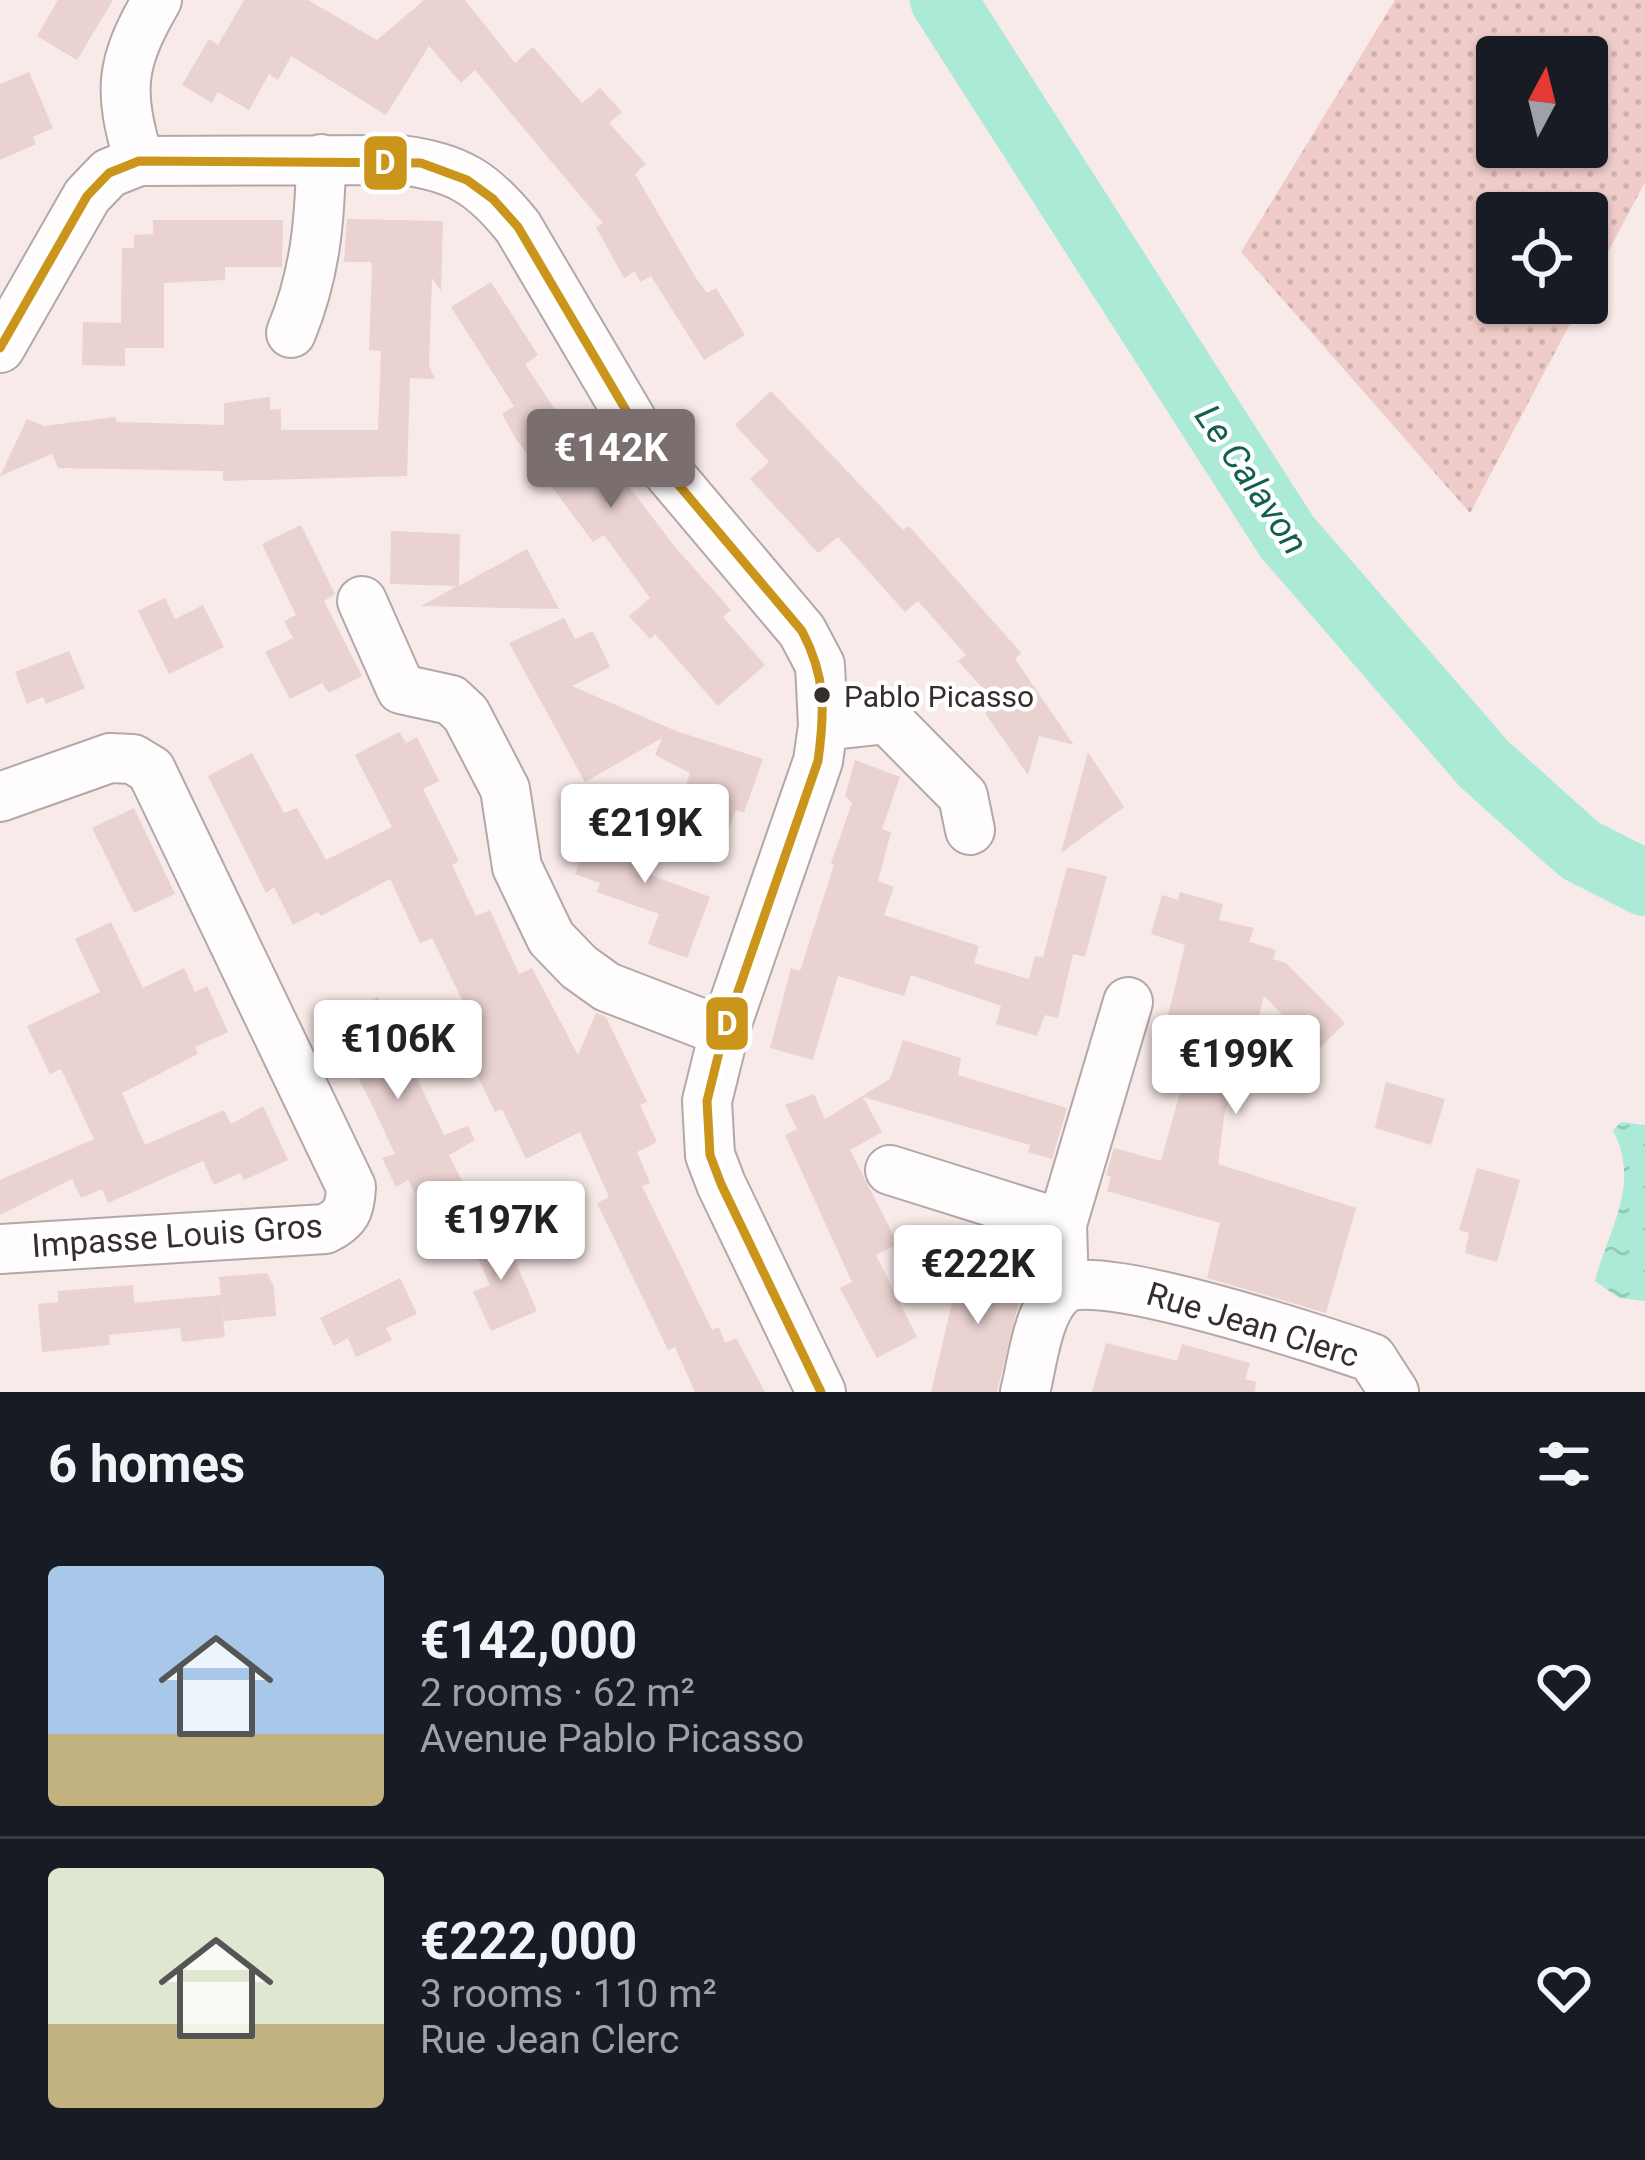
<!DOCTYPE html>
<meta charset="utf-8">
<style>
:root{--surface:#171b24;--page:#20242c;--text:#f1f3f6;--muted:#9ea1a6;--line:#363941;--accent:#7a6f6e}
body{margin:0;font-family:Roboto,sans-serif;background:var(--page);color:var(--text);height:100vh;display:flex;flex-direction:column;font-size:45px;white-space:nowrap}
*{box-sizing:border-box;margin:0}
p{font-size:39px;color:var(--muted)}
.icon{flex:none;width:66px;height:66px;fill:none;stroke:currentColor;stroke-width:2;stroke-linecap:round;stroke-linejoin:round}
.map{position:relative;height:1392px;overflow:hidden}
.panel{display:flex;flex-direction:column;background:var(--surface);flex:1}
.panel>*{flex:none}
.needle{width:78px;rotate:7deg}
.tools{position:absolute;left:1476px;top:36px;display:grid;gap:24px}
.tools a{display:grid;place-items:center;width:132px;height:132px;border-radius:12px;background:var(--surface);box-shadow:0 3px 9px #0004;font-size:60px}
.price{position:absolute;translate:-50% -102px;padding:0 27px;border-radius:12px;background:#fff;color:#222;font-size:39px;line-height:78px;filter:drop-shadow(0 3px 6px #0008)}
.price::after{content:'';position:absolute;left:50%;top:72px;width:36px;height:27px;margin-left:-18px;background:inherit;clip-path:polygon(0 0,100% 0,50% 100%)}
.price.on{background:var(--accent);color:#fff}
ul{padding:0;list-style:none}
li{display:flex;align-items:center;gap:36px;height:300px;padding:0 48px}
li+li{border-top:3px solid var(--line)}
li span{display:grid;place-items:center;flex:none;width:336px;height:240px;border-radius:12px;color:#555}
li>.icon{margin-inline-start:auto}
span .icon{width:144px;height:144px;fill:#fffc;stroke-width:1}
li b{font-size:51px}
h2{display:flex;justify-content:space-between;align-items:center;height:144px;padding:0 48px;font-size:51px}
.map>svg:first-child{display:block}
</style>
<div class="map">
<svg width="1645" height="1392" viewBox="0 0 1645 1392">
<defs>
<pattern id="grass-dots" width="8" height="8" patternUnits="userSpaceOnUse" patternTransform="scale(3)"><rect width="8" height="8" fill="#efccc9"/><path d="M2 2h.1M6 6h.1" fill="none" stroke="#ceb0ad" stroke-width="1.8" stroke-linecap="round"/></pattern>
<pattern id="water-ripples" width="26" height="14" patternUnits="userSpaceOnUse" patternTransform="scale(3)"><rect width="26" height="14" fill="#abead6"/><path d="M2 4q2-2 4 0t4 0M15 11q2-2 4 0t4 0" fill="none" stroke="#94c9b8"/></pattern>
</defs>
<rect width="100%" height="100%" fill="#f8eae8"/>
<!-- grass -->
<path fill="url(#grass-dots)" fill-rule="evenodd" d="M 1395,0 L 1645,0 L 1645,182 L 1587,292 L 1587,213 L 1497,213 L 1497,303 L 1581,303 L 1470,513 L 1241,252 ZM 1497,57 L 1587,57 L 1587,147 L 1497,147 Z"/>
<!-- water -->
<path fill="url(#water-ripples)" d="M 1621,1122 L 1645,1125 L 1645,1301 L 1619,1298 L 1595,1281 C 1609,1228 1641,1185 1613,1130 Z"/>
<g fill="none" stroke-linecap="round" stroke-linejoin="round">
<!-- river -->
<path stroke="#abead6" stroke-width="66" d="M 943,0 L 1287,537 L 1484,764 L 1580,850 L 1645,883"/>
</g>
<!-- building -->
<path fill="#e9d2d0" d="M 58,0 L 113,0 L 77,60 L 37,36 Z
M 244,0 L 308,0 L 377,40 L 424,0 L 465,0 L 515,63 L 533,47 L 582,103 L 600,88 L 622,112 L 609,123 L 646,164 L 635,174 L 696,278 L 707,293 L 716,288 L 745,335 L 704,360 L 651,276 L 640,282 L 635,271 L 624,278 L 596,227 L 603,223 L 475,70 L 461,83 L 429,46 L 386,115 L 291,56 L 278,80 L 269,74 L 249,110 L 218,92 L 212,103 L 182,85 L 209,39 L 218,45 Z
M 29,72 L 53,128 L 33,137 L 36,144 L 0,160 L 0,84 Z
M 347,219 L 443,221 L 441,291 L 432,278 L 429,366 L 435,379 L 410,378 L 407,476 L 223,481 L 223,471 L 58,468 L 52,454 L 0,476 L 27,419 L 44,426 L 115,417 L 117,422 L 224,425 L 224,403 L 270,397 L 270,410 L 281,409 L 281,430 L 378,430 L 381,351 L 369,350 L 372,269 L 371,262 L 344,262 Z
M 153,220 L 283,220 L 282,267 L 225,267 L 225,280 L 164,283 L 164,348 L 125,348 L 125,366 L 82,365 L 83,322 L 121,323 L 122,248 L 134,248 L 134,235 L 153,234 Z
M 491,282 L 538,355 L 525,364 L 573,437 L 581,432 L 611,489 L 624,480 L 675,547 L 731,610 L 723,617 L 765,665 L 718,706 L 655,634 L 650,639 L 629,616 L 650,598 L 604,535 L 593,542 L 516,439 L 502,414 L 514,406 L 451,307 Z
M 771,391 L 903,530 L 909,526 L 1021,653 L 1015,659 L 1074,745 L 1039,736 L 1028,775 L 985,713 L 998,705 L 958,661 L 966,655 L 918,601 L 905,612 L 838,537 L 818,553 L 750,479 L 769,462 L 735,425 Z
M 301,525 L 335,594 L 324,601 L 362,676 L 329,693 L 322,683 L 290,699 L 265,652 L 293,638 L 284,621 L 296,615 L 262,544 Z
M 391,531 L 460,534 L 459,586 L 527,549 L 559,609 L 421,606 L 457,586 L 390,584 Z
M 165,598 L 175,619 L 203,605 L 224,647 L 169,674 L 138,611 Z
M 564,618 L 575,639 L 593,631 L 610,667 L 572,686 L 676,731 L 763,759 L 744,813 L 736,810 L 725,838 L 675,819 L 690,773 L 655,755 L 662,738 L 585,782 L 509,643 Z
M 69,651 L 85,688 L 46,704 L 43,697 L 27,704 L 15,672 Z
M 399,732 L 406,743 L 417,737 L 439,781 L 423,789 L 459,861 L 452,865 L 476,916 L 490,910 L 519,974 L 532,968 L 578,1055 L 596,1013 L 606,1017 L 647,1102 L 640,1105 L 657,1142 L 637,1152 L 650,1183 L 642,1186 L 712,1330 L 719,1327 L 725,1343 L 736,1338 L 765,1392 L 695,1392 L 675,1347 L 668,1350 L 597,1203 L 609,1197 L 580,1132 L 526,1159 L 502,1109 L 495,1112 L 452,1022 L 469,1014 L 432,938 L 420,943 L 390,879 L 321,916 L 318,912 L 293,925 L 274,887 L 266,893 L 208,776 L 252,753 L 284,813 L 297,808 L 326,860 L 392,827 L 355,755 Z
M 1088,752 L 1124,807 L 1061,853 Z
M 855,760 L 900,777 L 882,829 L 891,832 L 878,881 L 894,887 L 884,915 L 979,946 L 974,963 L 1029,979 L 1035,956 L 1043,957 L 1067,867 L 1107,876 L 1085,957 L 1073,954 L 1058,1018 L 1045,1015 L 1037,1036 L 996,1024 L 1001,1006 L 911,975 L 904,996 L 838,976 L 813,1060 L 770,1048 L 791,968 L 800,971 L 834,865 L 831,863 L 852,803 L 845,796 Z
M 134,808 L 175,894 L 134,913 L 92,828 Z
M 628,821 L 663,834 L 648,874 L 710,897 L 687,958 L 648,944 L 659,914 L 597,892 L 600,883 L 575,874 L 593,833 L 619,845 Z
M 1180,892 L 1223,904 L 1219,920 L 1254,928 L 1249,942 L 1276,950 L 1273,959 L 1286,963 L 1345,1023 L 1317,1051 L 1264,996 L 1258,1020 L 1242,1014 L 1222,1078 L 1235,1082 L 1224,1116 L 1218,1164 L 1356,1208 L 1326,1313 L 1207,1278 L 1220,1223 L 1107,1191 L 1111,1177 L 1106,1175 L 1114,1148 L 1161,1161 L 1199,1024 L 1168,1016 L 1185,945 L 1151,934 L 1162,895 L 1178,900 Z
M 111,922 L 143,988 L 184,968 L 195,992 L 207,986 L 228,1032 L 195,1047 L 198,1054 L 122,1093 L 145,1145 L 224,1110 L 231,1124 L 263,1106 L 288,1160 L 244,1180 L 240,1173 L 214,1185 L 203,1161 L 108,1203 L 102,1189 L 81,1198 L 72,1179 L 0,1215 L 0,1180 L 94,1139 L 61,1069 L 50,1074 L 27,1026 L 100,992 L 75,939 Z
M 378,997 L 444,1135 L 468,1126 L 475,1140 L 449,1155 L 463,1183 L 421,1204 L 408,1180 L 396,1187 L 382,1158 L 395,1154 L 374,1109 L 355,1071 L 343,1077 L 328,1047 L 341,1041 L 330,1020 Z
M 903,1040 L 961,1058 L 958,1075 L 1067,1108 L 1052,1159 L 1028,1152 L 1030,1145 L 863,1097 L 882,1132 L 850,1150 L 898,1244 L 876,1255 L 917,1337 L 877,1358 L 840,1288 L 852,1282 L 785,1135 L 797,1129 L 785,1105 L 814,1094 L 825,1119 L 890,1079 Z
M 1386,1082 L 1445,1099 L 1431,1145 L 1375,1128 Z
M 1477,1168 L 1520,1180 L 1497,1262 L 1465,1253 L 1469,1233 L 1459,1230 Z
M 501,1228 L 537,1311 L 491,1331 L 473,1292 L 490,1285 L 471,1242 Z
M 964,1252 L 1014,1264 L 1010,1285 L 1022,1288 L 997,1392 L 931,1392 Z
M 267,1273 L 274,1287 L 276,1316 L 224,1321 L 219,1277 Z
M 400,1278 L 417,1314 L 386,1328 L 392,1340 L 356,1357 L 348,1338 L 334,1346 L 320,1318 Z
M 133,1285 L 134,1303 L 221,1295 L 225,1337 L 182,1342 L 180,1328 L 109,1335 L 110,1345 L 42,1352 L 38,1304 L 58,1302 L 58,1291 Z
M 1106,1343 L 1177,1361 L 1182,1344 L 1250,1363 L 1245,1379 L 1256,1382 L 1255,1392 L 1092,1392 Z"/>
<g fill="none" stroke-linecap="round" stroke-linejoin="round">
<defs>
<path id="minor" d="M 139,161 C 118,90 120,64 157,0
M 291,333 C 315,275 320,222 321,159
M 0,348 L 87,196 L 109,173 L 139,161 L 401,160 C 457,167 483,183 518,227 L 650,451 L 802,631 L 820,665 L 823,726 L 818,761 L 724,1032 L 707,1101 L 710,1155 L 721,1184 L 821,1392
M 362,601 L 401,689 L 451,700 L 466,714 L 505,789 L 517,867 L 551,938 L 579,967 L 607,987 L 724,1032
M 823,726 L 887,719 L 963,796 L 970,830
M 0,797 L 110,758 L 133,759 L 151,770 L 351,1187 C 350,1210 346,1219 325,1229 L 0,1249
M 890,1170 L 1062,1224
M 1064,1289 L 1062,1224 L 1128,1002
M 1025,1392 C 1033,1362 1037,1308 1064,1289 C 1096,1266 1327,1342 1372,1358 L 1394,1392"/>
</defs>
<!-- minor casing -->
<use href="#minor" stroke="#b3a8a7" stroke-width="52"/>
<!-- minor -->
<use href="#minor" stroke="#fefcfc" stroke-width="48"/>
<defs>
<path id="bus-1" d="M 0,348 L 87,196 L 109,173 L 139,161 L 421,163 L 467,180 L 493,199 L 518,227 L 650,451 L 802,631 C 826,677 825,710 818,761 L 724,1032 L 707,1101 L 710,1155 L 721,1184 L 821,1392"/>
</defs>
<!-- bus-1 casing -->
<use href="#bus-1" stroke="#fff" stroke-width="18"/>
<!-- bus-1 -->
<use href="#bus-1" stroke="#ca951a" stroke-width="9"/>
</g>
<!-- markers -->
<circle fill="#362d2c" stroke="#fff" stroke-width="4.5" cx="822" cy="695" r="10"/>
<g text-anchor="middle" stroke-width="9" stroke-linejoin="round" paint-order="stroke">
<!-- bus labels -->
<g font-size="30" fill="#362d2c" stroke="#fff" text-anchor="start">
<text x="844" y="707">Pablo Picasso</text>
</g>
<!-- street labels -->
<g font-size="33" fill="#362d2c" stroke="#fff">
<text transform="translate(177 1235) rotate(-4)" y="12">Impasse Louis Gros</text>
<text transform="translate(1253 1324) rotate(17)" y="12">Rue Jean Clerc</text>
</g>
<!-- water labels -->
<g font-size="36" font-style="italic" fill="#12604f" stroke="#fff">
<text transform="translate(1252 479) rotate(56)" y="13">Le Calavon</text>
</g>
</g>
<g stroke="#fff" stroke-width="4.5">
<rect x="362" y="134" width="47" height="58" rx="12" fill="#ca951a"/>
<rect x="704" y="995" width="46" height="57" rx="12" fill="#ca951a"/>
</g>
<g font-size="33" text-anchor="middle" font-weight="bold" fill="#fff">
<text x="385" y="174">D</text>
<text x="727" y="1035">D</text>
</g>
</svg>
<div class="tools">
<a><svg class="needle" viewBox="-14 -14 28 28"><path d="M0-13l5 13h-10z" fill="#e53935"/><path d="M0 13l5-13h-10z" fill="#9ea1a6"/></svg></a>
<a><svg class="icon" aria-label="locate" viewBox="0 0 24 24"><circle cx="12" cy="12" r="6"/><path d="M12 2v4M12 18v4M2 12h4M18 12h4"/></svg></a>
</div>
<b class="price on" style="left:611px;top:511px">€142K</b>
<b class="price" style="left:645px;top:886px">€219K</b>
<b class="price" style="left:398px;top:1102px">€106K</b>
<b class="price" style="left:1236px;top:1117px">€199K</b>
<b class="price" style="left:501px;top:1283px">€197K</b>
<b class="price" style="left:978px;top:1327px">€222K</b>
</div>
<section class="panel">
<h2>6 homes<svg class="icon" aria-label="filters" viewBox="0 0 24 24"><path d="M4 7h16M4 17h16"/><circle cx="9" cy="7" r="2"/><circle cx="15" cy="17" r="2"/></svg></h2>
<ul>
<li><span style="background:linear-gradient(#a9c7e8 70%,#c2b280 0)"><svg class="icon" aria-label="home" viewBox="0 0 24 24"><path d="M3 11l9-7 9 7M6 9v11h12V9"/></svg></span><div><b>€142,000</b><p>2 rooms · 62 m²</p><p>Avenue Pablo Picasso</p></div><svg class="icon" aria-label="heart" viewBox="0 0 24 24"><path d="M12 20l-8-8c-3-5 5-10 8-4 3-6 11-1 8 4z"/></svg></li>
<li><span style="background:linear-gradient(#dfe7d0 65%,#c2b280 0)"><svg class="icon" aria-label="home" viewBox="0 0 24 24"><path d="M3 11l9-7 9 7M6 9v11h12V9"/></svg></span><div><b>€222,000</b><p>3 rooms · 110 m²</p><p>Rue Jean Clerc</p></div><svg class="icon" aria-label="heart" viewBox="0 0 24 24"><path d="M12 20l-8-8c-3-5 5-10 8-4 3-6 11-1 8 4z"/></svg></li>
</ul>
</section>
